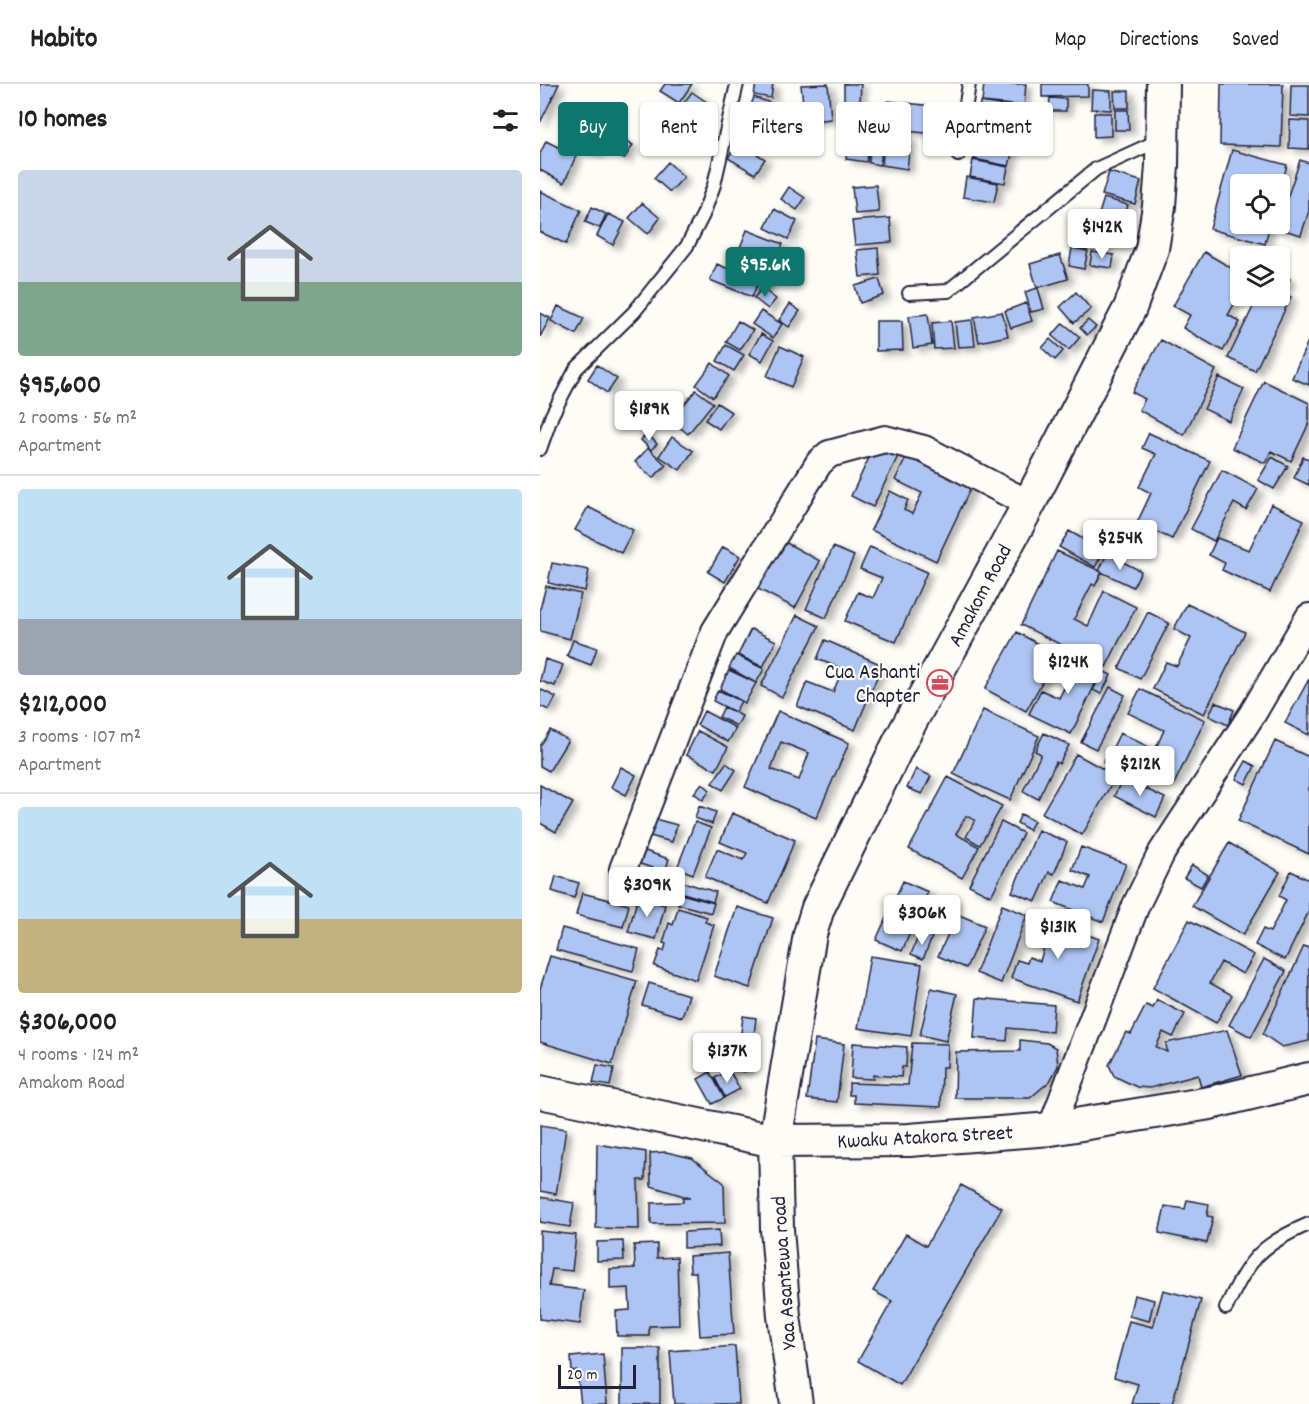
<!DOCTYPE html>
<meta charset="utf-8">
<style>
:root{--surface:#fff;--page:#f6f6f6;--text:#222;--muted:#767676;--line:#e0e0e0;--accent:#0f766e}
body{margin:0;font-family:Dekko,sans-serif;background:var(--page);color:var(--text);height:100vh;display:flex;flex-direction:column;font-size:22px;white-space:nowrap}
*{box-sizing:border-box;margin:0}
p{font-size:20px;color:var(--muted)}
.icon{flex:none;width:33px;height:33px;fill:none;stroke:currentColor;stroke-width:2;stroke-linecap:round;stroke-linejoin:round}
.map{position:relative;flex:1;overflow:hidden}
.details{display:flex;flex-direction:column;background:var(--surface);width:540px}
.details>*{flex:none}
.guide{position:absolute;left:18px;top:18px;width:570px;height:54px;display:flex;gap:12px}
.buttons{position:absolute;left:690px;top:90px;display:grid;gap:12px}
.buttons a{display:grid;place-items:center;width:60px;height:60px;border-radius:6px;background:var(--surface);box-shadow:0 2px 4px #0004;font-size:30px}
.scale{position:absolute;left:18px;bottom:15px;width:78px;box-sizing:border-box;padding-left:6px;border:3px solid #22223b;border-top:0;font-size:16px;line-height:21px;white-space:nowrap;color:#22223b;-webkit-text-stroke:4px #fdfcf7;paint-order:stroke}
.price{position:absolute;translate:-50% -51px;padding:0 14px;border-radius:6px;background:#fff;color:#222;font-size:20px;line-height:39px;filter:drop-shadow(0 2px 3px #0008)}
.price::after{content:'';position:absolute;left:50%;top:36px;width:18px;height:14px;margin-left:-9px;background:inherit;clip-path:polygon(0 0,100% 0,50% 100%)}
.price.current{background:var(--accent);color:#fff}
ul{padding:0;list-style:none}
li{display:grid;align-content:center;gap:12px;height:318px;padding:0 18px}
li+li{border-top:2px solid var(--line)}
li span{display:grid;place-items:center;height:186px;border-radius:6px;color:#555}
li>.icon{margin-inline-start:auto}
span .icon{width:108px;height:108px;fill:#fffc;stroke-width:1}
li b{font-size:26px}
h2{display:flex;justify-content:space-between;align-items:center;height:72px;padding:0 18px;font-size:26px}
.pill{padding:0 21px;border-radius:6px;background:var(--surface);box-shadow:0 2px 4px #0004;font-size:21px;line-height:54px}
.pill.current{background:var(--accent);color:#fff}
header{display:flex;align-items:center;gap:36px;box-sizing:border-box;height:84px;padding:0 30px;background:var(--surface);border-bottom:2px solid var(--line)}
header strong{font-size:28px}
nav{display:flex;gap:33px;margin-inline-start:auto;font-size:21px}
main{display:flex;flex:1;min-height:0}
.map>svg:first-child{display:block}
</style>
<header>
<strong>Habito</strong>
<nav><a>Map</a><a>Directions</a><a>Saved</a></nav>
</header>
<main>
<section class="details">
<h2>10 homes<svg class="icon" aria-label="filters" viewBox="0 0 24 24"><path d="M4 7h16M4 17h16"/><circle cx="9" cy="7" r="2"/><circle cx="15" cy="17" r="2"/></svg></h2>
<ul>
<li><span style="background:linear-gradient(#c9d6e8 60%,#7fa58c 0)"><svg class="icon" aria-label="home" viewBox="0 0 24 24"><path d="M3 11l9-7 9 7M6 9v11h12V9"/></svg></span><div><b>$95,600</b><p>2 rooms · 56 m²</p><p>Apartment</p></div></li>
<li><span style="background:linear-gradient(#bfe0f5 70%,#9aa5b1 0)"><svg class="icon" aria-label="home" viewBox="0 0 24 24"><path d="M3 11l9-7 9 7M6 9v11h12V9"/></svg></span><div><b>$212,000</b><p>3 rooms · 107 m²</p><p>Apartment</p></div></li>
<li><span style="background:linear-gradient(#bfe0f5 60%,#c2b280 0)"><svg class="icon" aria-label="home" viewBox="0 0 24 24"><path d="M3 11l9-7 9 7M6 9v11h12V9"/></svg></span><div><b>$306,000</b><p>4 rooms · 124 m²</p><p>Amakom Road</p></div></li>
</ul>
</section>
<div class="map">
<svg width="769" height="1320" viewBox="0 0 769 1320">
<defs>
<filter id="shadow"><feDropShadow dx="6" dy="4" stdDeviation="3" flood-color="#0004"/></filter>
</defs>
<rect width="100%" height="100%" fill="#fdfcf7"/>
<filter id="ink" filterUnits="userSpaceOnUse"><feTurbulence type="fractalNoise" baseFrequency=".0167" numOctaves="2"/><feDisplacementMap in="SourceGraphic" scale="12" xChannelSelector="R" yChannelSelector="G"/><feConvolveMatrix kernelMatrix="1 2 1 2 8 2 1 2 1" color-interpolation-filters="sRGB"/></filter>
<g filter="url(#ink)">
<!-- building -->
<path fill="#aec5f3" stroke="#22223b" stroke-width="1.5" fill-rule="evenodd" filter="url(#shadow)" d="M 0,0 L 19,0 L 0,39 Z
M 125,0 L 152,0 L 139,19 L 120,7 Z
M 216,0 L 233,0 L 231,14 L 214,11 Z
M 288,0 L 291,35 L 265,38 L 261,1 Z
M 304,0 L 321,0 L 320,18 L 304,18 Z
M 444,0 L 486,0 L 484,22 L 442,18 Z
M 502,0 L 548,0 L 548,12 L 502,13 Z
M 681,0 L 743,0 L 741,63 L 680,61 Z
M 751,1 L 769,1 L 769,33 L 750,32 Z
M 552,6 L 571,7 L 571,26 L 551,25 Z
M 574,7 L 589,7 L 589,24 L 575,24 Z
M 152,8 L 168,19 L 156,36 L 140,24 Z
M 214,13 L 236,21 L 227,46 L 205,38 Z
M 510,14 L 526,15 L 526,27 L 509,27 Z
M 348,17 L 419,25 L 416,52 L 345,45 Z
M 440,18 L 484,25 L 480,47 L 437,40 Z
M 575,26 L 588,26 L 589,46 L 575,46 Z
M 554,29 L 571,29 L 571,52 L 554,53 Z
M 52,30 L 72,38 L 57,70 L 38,62 Z
M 750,36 L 769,37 L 769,65 L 749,64 Z
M 441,41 L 477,49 L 469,82 L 434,75 Z
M 309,43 L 331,45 L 327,78 L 306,75 Z
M 345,51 L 371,54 L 367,85 L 342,81 Z
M 80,53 L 93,61 L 84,75 L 71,67 Z
M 6,57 L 36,72 L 24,99 L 0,86 L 0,70 Z
M 198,58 L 225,75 L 215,90 L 188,74 Z
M 330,64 L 342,65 L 340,81 L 329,79 Z
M 692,66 L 747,81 L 740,107 L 740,100 L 700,100 L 700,140 L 730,140 L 725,160 L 670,145 Z
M 433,76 L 468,83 L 465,99 L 430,93 Z
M 760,76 L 769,79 L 769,127 L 761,151 L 737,144 Z
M 128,78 L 144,93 L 130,108 L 114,94 Z
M 569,88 L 601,97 L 595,120 L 562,111 Z
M 426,93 L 458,99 L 454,118 L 423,113 Z
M 336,101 L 339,128 L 315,130 L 312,103 Z
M 249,103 L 265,114 L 257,126 L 241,115 Z
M 0,107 L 41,126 L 26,160 L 0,148 Z
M 564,114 L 588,121 L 583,138 L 559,130 Z
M 102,119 L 120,134 L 108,150 L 89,134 Z
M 52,123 L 66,130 L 60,144 L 45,138 Z
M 234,125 L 257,137 L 248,155 L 225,144 Z
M 68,130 L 85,138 L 73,161 L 57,152 Z
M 350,134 L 352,158 L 315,161 L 312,137 Z
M 558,134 L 575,141 L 568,161 L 550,155 Z
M 207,146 L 243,160 L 226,204 L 217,201 L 212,213 L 170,196 L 177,180 L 191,186 Z
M 338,164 L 340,191 L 320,193 L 317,166 Z
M 532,164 L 548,167 L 544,185 L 529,182 Z
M 552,168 L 574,171 L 572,184 L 550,181 Z
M 664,168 L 700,189 L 700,212 L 704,212 L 700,219 L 696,217 L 688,231 L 700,238 L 683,267 L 643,244 L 650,231 L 633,222 Z
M 520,171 L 528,195 L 497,204 L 490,180 Z
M 740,190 L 750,195 L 743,208 L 740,206 Z
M 339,195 L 344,211 L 320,219 L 315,202 Z
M 222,204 L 236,215 L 228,225 L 214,214 Z
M 498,204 L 504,225 L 491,228 L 485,208 Z
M 740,207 L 751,213 L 715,287 L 688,274 L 715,219 L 710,216 L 712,212 L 740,212 Z
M 536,208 L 551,225 L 534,239 L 520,223 Z
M 486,219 L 492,237 L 471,244 L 465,227 Z
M 250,220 L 260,227 L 249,243 L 239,236 Z
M 18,222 L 44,234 L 36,250 L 11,237 Z
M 221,227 L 242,240 L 233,254 L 212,240 Z
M 462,228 L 468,252 L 439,258 L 434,233 Z
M 0,229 L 10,234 L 0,253 Z
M 388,230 L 392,261 L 373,264 L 369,232 Z
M 432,236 L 435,262 L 418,263 L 415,238 Z
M 548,236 L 556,243 L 547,251 L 540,244 Z
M 198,237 L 213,246 L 200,266 L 186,258 Z
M 336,237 L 362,237 L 363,266 L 336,267 Z
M 411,237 L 414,264 L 394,265 L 392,239 Z
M 523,239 L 540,253 L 529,266 L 512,252 Z
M 221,250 L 233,257 L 222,277 L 209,270 Z
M 510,255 L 523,267 L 515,276 L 502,264 Z
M 769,255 L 769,301 L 752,294 Z
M 621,256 L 676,286 L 644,351 L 599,326 L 605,315 L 592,308 Z
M 186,261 L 204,271 L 194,287 L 177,277 Z
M 240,262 L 264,273 L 251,303 L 227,292 Z
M 172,279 L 189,292 L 173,313 L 156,301 Z
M 57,281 L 77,295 L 67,309 L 48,295 Z
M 679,293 L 704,305 L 689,337 L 664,325 Z
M 724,297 L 769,319 L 769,339 L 751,377 L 731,367 L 725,379 L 692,364 Z
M 156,306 L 173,319 L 148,350 L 131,336 Z
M 177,319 L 191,328 L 179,345 L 165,336 Z
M 107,349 L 117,360 L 111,366 L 101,356 Z
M 609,349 L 670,377 L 632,455 L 597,439 L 611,409 L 599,403 L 616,370 L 602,364 Z
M 132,353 L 153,367 L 140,386 L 119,372 Z
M 336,359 L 359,370 L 333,423 L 311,412 Z
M 108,364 L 126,381 L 113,394 L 95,378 Z
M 368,370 L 432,401 L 396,477 L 331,446 L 350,407 L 368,416 L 364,426 L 372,430 L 382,409 L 355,396 Z
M 732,373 L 748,382 L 734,405 L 718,396 Z
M 763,373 L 769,375 L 769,401 L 754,394 Z
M 682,386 L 718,405 L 706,426 L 694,419 L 674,457 L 651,445 Z
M 731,420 L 764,436 L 730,508 L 682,486 L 685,479 L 669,471 L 677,454 L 709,466 Z
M 48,423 L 93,446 L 81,469 L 35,446 Z
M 529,447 L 564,467 L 555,483 L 519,463 Z
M 243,457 L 280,477 L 255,524 L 218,505 Z
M 183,463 L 200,472 L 185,498 L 168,488 Z
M 293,463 L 314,472 L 286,534 L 266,525 Z
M 330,463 L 387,488 L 356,558 L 305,537 L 318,508 L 333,514 L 342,494 L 320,485 Z
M 517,467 L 562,488 L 555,502 L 552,500 L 534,535 L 548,542 L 564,507 L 596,523 L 566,583 L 481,541 Z
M 567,470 L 601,487 L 593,503 L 559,487 Z
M 12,479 L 49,486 L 45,507 L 8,499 Z
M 6,502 L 41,510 L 30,555 L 0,547 L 0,525 Z
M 647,520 L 705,548 L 664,630 L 613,605 L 626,578 L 637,582 L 651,554 L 634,545 Z
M 608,528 L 629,539 L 600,595 L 579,584 Z
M 257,531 L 279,542 L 242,613 L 221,602 Z
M 211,545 L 236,557 L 223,583 L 198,571 Z
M 477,548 L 517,571 L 486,627 L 445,605 Z
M 33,556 L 57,564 L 51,581 L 27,572 Z
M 285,556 L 342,581 L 315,646 L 257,622 L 267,598 L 293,608 L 303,585 L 277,575 Z
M 527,569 L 562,586 L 531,650 L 489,630 L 501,606 L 519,614 L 527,598 L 516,593 Z
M 196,571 L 224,585 L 216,599 L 189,584 Z
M 5,575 L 23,581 L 15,602 L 0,597 Z
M 189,586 L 216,599 L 205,619 L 180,605 Z
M 563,587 L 571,591 L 561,610 L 553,606 Z
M 769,595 L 769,651 L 745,639 Z
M 570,603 L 585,611 L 556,665 L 541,658 Z
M 0,605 L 16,613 L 9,626 L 0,622 Z
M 600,605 L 665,636 L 634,700 L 570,669 L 580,649 L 615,666 L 624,646 L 588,629 Z
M 178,606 L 201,617 L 195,628 L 173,617 Z
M 675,618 L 694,626 L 688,641 L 669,632 Z
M 184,623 L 202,632 L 197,642 L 179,633 Z
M 443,626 L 499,652 L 470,716 L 413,690 Z
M 164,627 L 196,644 L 188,658 L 157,641 Z
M 238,627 L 309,659 L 276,734 L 205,703 ZM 241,658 L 269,669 L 259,696 L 231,685 Z
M 10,646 L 28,656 L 9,687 L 0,682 L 0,662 Z
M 158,647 L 188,663 L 176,686 L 146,671 Z
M 504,649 L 529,661 L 519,680 L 516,678 L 498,715 L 483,707 L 501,670 L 495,667 Z
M 735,657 L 769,673 L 769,770 L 698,737 Z
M 568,669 L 587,681 L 582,690 L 563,678 Z
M 536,670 L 576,692 L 542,751 L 502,729 Z
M 706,677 L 715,682 L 706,700 L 696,695 Z
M 186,679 L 196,686 L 183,706 L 172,699 Z
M 81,683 L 96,691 L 86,711 L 71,703 Z
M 376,685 L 391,692 L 382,710 L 367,704 Z
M 408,693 L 462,722 L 440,761 L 426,753 L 435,736 L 426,732 L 416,750 L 439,763 L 422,794 L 369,765 Z
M 583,694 L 625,714 L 616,733 L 574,712 Z
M 162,699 L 170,706 L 163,716 L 154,709 Z
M 0,701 L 33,719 L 16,748 L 0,739 Z
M 159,722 L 176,728 L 172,740 L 155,734 Z
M 192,729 L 255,756 L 228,819 L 165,793 L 177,765 L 203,776 L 207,769 L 180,758 Z
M 481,730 L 494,737 L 489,746 L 477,739 Z
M 115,735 L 137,741 L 132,758 L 110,752 Z
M 155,738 L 171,744 L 153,790 L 137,784 Z
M 461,738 L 483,749 L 451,812 L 429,801 Z
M 498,746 L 527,758 L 514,790 L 509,788 L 496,817 L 472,808 Z
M 689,759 L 740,788 L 703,851 L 652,822 Z
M 541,763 L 586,780 L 563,838 L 513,818 L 522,796 L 545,805 L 550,793 L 532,786 Z
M 102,766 L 129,775 L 125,788 L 97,779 Z
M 652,781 L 668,791 L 661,803 L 644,794 Z
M 751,787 L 769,796 L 769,827 L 745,876 L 715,861 L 723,845 L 730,848 L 746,816 L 739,812 Z
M 16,792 L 39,799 L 34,814 L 12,807 Z
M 136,796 L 176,808 L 173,818 L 133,806 Z
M 363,797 L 388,808 L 362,867 L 336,856 Z
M 42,809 L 89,821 L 83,843 L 36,831 Z
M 141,810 L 174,819 L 171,829 L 138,820 Z
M 98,813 L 125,821 L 116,855 L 88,848 Z
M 402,814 L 416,818 L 409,841 L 396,837 Z
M 462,821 L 487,831 L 461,899 L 436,889 Z
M 197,823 L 233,834 L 210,904 L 174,892 Z
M 138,824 L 167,833 L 165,838 L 174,841 L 156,896 L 114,882 L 120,866 L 124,867 L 126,860 L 123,859 L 129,839 L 133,841 Z
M 417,830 L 445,842 L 426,884 L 398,872 Z
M 500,833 L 559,855 L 537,917 L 471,894 L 477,876 L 487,879 L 489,873 L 500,877 L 504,864 L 491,859 Z
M 649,836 L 714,871 L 703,890 L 681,878 L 670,899 L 692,911 L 676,939 L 613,904 Z
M 22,844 L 99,865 L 93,887 L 16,866 Z
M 380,848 L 392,853 L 383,875 L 371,870 Z
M 764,862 L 769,864 L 769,957 L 742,963 L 723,950 Z
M 10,872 L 97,897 L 72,980 L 0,958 L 0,905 Z
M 330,872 L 382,880 L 371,952 L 318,944 Z
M 724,875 L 746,887 L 711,953 L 689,941 Z
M 109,899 L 149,911 L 142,933 L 102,921 Z
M 391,904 L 417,910 L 406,957 L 380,951 Z
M 437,914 L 514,921 L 512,948 L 468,944 L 467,957 L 434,954 Z
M 617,916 L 645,930 L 633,953 L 623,948 L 616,963 L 627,968 L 626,959 L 687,946 L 702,991 L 661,1003 L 658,991 L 610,1004 L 597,1003 L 574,992 L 569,981 L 586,948 L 591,950 L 606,921 L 613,924 Z
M 203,932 L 216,934 L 214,951 L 201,949 Z
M 275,956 L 304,960 L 297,1018 L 267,1015 Z
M 480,956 L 507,959 L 516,964 L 518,982 L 510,997 L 490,1014 L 415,1014 L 416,968 L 480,967 Z
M 313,959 L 367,963 L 366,983 L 362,983 L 361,993 L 333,991 L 333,995 L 311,994 Z
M 372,959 L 408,960 L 407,983 L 402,983 L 401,1023 L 314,1019 L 314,1011 L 309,1011 L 309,999 L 368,1001 Z
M 187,969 L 207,972 L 205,988 L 185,985 Z
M 57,981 L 74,984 L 70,1002 L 53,999 Z
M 189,986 L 200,1005 L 185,1013 L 175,994 Z
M 170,988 L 184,1014 L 172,1020 L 158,995 Z
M 0,1041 L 26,1045 L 16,1110 L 0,1107 Z
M 57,1060 L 106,1068 L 105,1096 L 98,1096 L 99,1145 L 56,1144 Z
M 126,1068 L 152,1074 L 184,1099 L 185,1139 L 111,1140 L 111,1119 L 143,1118 L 143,1114 L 150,1114 L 111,1102 L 110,1069 Z
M 421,1101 L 462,1124 L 360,1301 L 318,1277 L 352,1217 L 333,1207 L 366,1150 L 386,1162 Z
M 0,1113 L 34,1119 L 30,1143 L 0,1138 Z
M 647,1116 L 669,1120 L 667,1132 L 673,1133 L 667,1159 L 619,1149 L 625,1122 L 645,1125 Z
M 179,1146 L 180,1162 L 144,1164 L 144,1148 Z
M 0,1147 L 36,1151 L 32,1187 L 12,1185 L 9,1202 L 44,1206 L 40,1240 L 0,1235 Z
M 83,1157 L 84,1176 L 57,1177 L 57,1158 Z
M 117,1160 L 117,1174 L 137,1173 L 139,1241 L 109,1242 L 109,1252 L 77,1252 L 76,1227 L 90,1226 L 89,1204 L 70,1205 L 70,1185 L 95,1184 L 94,1161 Z
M 188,1169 L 194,1250 L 160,1252 L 156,1188 L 150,1188 L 149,1172 Z
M 623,1206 L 661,1216 L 632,1320 L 592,1320 L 598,1300 L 574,1293 L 589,1237 L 613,1243 Z
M 594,1211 L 614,1216 L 609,1237 L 589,1232 Z
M 195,1262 L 199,1320 L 134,1320 L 130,1267 Z
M 82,1264 L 120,1264 L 120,1320 L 82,1320 Z
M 63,1270 L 67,1320 L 41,1320 L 37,1287 L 32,1288 L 31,1273 Z"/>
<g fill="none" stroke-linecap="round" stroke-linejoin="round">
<defs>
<path id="service" d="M 418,71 L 429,0
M 369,209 L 408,207 L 556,85 L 622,55
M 0,365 L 12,331 L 36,285 L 94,228 L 147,162 L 163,131 L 174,101 L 197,0
M 686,1224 C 709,1176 719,1161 769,1140"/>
<path id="minor" d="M 83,785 L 175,547 L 279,379 L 289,370 L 345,355 L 384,365 L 489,420
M 511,1045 L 596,821 L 622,768 L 713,629 L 769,533"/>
<path id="tertiary" d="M 0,1008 L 235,1057 L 369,1056 L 511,1045 L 670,1019 L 769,995
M 256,1320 L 244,1232 L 237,1145 L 235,1057 L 270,850 L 278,824 L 360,657 L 489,420 L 590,224 L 612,165 L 619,122 L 622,81 L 623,0"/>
</defs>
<!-- service casing -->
<use href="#service" stroke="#22223b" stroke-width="16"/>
<!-- minor casing -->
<use href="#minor" stroke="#22223b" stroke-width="30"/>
<!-- tertiary casing -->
<use href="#tertiary" stroke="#22223b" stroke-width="36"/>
<!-- service -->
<use href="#service" stroke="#fdfcf7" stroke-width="12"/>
<!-- minor -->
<use href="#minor" stroke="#fdfcf7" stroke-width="26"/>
<!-- tertiary -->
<use href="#tertiary" stroke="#fdfcf7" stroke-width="32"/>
</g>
</g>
<!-- icons -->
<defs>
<symbol id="office-ring" viewBox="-11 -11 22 22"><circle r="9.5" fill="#fdfcf7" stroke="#d1495b" stroke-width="1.5"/><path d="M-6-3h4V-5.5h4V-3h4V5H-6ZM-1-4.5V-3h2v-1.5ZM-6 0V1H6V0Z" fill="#d1495b"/></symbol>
</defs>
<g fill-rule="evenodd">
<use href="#office-ring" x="385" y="584" width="30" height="30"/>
</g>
<g text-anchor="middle" stroke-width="4.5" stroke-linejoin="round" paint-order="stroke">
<!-- street labels -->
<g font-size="21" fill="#22223b" stroke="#fdfcf7">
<text transform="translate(439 511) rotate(-62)" y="7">Amakom Road</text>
<text transform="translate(385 1052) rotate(-3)" y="7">Kwaku Atakora Street</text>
<text transform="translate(243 1189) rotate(-94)" y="7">Yaa Asantewa road</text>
</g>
<!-- poi labels -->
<g font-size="21" fill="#22223b" stroke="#fdfcf7" text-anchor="end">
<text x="380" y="594">Cua Ashanti<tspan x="380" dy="24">Chapter</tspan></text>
</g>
</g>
</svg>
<div class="buttons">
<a><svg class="icon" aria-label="locate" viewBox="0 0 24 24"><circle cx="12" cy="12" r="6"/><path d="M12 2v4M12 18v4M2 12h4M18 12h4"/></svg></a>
<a><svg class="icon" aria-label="layers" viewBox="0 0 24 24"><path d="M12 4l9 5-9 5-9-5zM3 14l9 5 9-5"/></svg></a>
</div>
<div class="scale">20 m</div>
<b class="price" style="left:562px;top:176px">$142K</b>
<b class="price current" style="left:225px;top:214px">$95.6K</b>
<b class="price" style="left:109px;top:358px">$189K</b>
<b class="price" style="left:580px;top:487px">$254K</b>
<b class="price" style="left:528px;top:611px">$124K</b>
<b class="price" style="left:600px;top:713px">$212K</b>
<b class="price" style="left:107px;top:834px">$309K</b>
<b class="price" style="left:382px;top:862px">$306K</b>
<b class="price" style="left:518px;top:876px">$131K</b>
<b class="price" style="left:187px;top:1000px">$137K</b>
<div class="guide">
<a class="pill current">Buy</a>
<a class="pill">Rent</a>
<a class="pill">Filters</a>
<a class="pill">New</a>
<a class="pill">Apartment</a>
</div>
</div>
</main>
